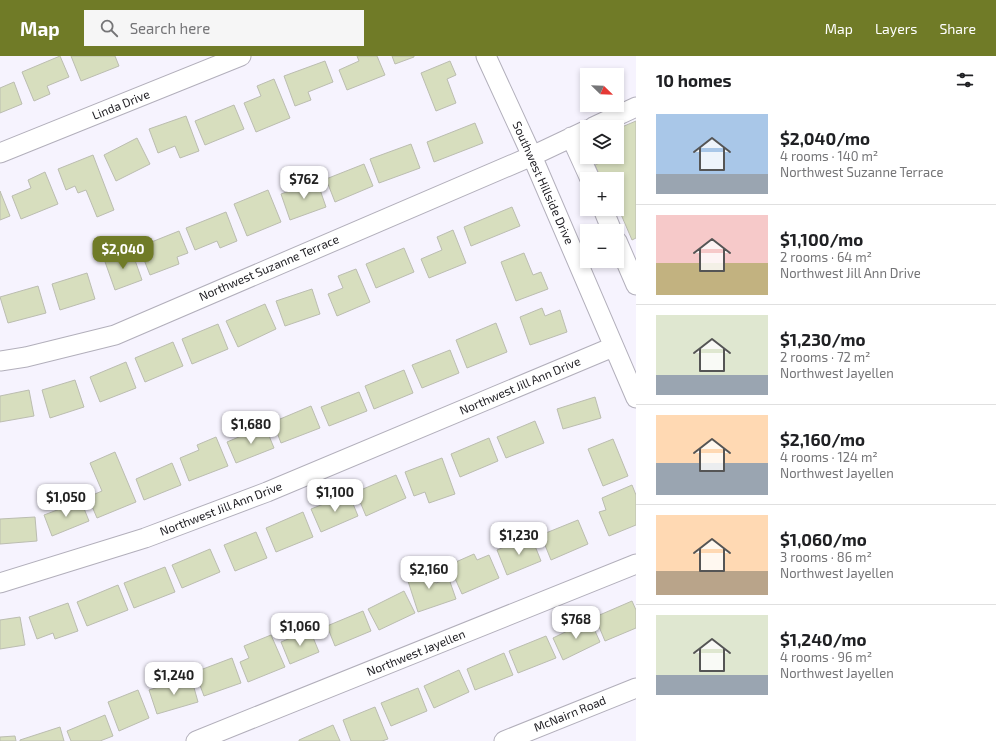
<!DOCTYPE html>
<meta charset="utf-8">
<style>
:root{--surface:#fff;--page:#f6f6f6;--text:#202124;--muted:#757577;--line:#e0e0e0;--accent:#707b27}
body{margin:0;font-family:"Exo 2",sans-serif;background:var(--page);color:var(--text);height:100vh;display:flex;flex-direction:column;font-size:15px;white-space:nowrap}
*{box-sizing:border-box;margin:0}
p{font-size:13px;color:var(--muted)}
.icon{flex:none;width:22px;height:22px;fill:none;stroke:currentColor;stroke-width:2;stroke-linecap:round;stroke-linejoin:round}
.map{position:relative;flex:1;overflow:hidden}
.details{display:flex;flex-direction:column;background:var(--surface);width:360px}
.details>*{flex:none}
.needle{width:26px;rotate:113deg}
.tools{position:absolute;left:580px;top:12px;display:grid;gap:8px}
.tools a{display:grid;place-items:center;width:44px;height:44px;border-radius:0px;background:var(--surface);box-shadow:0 2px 6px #0003;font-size:20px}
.price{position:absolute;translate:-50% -34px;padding:0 9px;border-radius:8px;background:#fff;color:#222;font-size:13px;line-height:26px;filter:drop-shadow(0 1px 2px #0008)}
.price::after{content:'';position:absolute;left:50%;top:24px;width:12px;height:9px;margin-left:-6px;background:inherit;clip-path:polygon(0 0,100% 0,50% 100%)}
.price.current{background:var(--accent);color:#fff}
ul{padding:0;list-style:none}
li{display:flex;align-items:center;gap:12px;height:100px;padding:0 20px}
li+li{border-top:1px solid var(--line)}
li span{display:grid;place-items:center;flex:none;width:112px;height:80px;border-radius:0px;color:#555}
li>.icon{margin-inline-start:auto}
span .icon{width:48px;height:48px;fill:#fffc;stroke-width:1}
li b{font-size:17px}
h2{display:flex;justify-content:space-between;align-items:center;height:48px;padding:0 20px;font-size:17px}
header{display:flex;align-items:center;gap:24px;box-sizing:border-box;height:56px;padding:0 20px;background:var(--accent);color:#fff}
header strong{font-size:19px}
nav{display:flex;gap:22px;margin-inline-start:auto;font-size:14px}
.search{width:280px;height:36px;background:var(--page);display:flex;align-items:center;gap:10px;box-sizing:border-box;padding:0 14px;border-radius:0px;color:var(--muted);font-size:15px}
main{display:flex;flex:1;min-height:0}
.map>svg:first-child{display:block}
</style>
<header>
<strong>Map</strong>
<div class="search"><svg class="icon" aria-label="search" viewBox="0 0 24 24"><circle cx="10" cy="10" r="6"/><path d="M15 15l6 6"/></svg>Search here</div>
<nav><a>Map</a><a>Layers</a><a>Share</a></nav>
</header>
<main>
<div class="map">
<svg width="636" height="685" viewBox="0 0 636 685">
<rect width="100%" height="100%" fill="#f6f3fe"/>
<!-- building -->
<path fill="#d7debe" stroke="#bbbdb0" d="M 60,0 L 69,21 L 47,30 L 50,38 L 34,45 L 22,16 Z
M 71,0 L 115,0 L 119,10 L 81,25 Z
M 357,0 L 377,0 L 385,19 L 347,34 L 339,14 L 359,5 Z
M 392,0 L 414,0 L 414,1 L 395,8 Z
M 325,5 L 333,26 L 308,36 L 311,44 L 295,50 L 284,20 Z
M 450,5 L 456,19 L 447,23 L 456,47 L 436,55 L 421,17 Z
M 274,23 L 290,62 L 256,76 L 244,47 L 261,40 L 257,30 Z
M 14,26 L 22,48 L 0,57 L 0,32 Z
M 234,49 L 244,73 L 205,89 L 195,65 Z
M 186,60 L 199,95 L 180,102 L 175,90 L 158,97 L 149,73 Z
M 636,65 L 636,182 L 632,184 L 620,156 L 616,158 L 614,153 L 617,153 L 617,123 L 601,123 L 595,109 L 614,101 L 617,101 L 620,98 L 617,91 L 617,73 Z
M 475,67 L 483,87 L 434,106 L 427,86 Z
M 137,82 L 150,108 L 116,125 L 104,99 Z
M 411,88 L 420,112 L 379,127 L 370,103 Z
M 93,99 L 114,154 L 97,161 L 86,134 L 78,137 L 75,130 L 66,134 L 58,113 Z
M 364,108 L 373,130 L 335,146 L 326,123 Z
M 45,116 L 58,148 L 21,163 L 12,140 L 31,132 L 28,124 Z
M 317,125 L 326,151 L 290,164 L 281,138 Z
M 268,134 L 281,166 L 247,180 L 234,148 Z
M 0,135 L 10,160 L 0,164 Z
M 512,151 L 520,170 L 471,190 L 464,171 Z
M 226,156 L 237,185 L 220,192 L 217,185 L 195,194 L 186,172 Z
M 453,174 L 466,207 L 429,222 L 421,203 L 442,194 L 437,181 Z
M 179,175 L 188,197 L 177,201 L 179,208 L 150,219 L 139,191 Z
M 404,192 L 414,216 L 376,232 L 366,208 Z
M 131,193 L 142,224 L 115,234 L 104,203 Z
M 524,197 L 533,219 L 541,216 L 548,233 L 516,245 L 501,206 Z
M 356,213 L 370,246 L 337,260 L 328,238 L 343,232 L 338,220 Z
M 87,217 L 95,243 L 60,254 L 52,228 Z
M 38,230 L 46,257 L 8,267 L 0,241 Z
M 312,233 L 320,258 L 285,270 L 276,245 Z
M 265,248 L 276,273 L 238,291 L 226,265 Z
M 542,252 L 545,260 L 560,254 L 567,276 L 530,289 L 520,261 Z
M 496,267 L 507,296 L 467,312 L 456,284 Z
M 218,268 L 228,293 L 192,308 L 182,283 Z
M 173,286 L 183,310 L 145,326 L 135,302 Z
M 450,294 L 459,317 L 422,332 L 412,309 Z
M 126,306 L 136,332 L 100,346 L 90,321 Z
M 404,314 L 413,337 L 374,353 L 365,330 Z
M 75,324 L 84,351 L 50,362 L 42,334 Z
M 29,334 L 34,360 L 0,366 L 0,340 Z
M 359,336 L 367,355 L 329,370 L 321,351 Z
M 595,341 L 601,362 L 563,373 L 557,353 Z
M 311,350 L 320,372 L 281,387 L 273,366 Z
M 535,365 L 544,387 L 506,402 L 497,381 Z
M 265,370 L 274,392 L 236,407 L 227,386 Z
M 216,381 L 228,410 L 189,425 L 180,402 L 199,394 L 197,389 Z
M 489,382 L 498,405 L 460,421 L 451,398 Z
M 613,383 L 628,420 L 603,430 L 588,393 Z
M 115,396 L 136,446 L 97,462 L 88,441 L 102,435 L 90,407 Z
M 442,402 L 455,438 L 429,447 L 425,436 L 414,440 L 405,416 Z
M 172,407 L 181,429 L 144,444 L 136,423 Z
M 396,419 L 406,442 L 366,460 L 356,436 Z
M 632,429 L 636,439 L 636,469 L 609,480 L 599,456 L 606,454 L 602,442 Z
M 349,438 L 358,460 L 321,476 L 311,453 Z
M 81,445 L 89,465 L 52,480 L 44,459 Z
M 303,456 L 313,481 L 276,496 L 266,472 Z
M 35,461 L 37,485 L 0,488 L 0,463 Z
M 578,464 L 588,488 L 551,504 L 541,479 Z
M 256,476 L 267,502 L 235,515 L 224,489 Z
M 531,480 L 541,505 L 507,519 L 497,494 Z
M 210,493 L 220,516 L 182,532 L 172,509 Z
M 474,498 L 477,504 L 489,499 L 499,522 L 462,538 L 449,509 Z
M 165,511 L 175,536 L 134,552 L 124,527 Z
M 431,511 L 436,527 L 449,523 L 456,543 L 418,556 L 406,519 Z
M 118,529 L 128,554 L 87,570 L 77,546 Z
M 404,535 L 415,557 L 379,574 L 368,553 Z
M 632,545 L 636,554 L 636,572 L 605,585 L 595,561 Z
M 68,547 L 78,575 L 55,583 L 53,577 L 37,583 L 29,561 Z
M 363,555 L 371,575 L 335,590 L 327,570 Z
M 20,561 L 25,589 L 0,593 L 0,564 Z
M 590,564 L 600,586 L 563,604 L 553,582 Z
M 310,574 L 319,596 L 290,608 L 281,586 Z
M 271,579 L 285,611 L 248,626 L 240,606 L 249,602 L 244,590 Z
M 546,580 L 556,602 L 518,617 L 509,595 Z
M 504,597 L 513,619 L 475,634 L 467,613 Z
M 232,602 L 241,627 L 204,640 L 195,616 Z
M 459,614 L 469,636 L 434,652 L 424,630 Z
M 191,621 L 198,646 L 157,658 L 149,634 Z
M 418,632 L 427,655 L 391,670 L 381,647 Z
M 138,634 L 149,662 L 119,675 L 108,646 Z
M 375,651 L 388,683 L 382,685 L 351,685 L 343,664 Z
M 105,659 L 113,680 L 100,685 L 71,685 L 67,675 Z
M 333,669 L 340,685 L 299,685 L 299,684 Z
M 60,671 L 64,685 L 20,685 L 20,684 Z
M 15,680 L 16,685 L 0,685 L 0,681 Z"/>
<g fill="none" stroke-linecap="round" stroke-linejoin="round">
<defs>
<path id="minor" d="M 486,0 L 532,100 L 636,342
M 593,71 L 636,51
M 571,81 L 590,123
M 0,97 L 241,0
M 603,153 L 612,175
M 617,185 L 636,229
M 0,305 L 26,301 L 115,279 L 532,100 L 587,74
M 0,527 L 145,482 L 267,436 L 613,291
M 196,685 L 636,508
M 504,685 L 636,632"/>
</defs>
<!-- minor casing -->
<use href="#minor" stroke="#b2afbb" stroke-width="21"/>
<!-- minor -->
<use href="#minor" stroke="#fff" stroke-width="19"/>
</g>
<g text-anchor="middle" stroke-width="3.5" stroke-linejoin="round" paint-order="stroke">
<!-- street labels -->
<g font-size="12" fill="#222126" stroke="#fff">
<text transform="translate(121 49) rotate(-22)" y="4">Linda Drive</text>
<text transform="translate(543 127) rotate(66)" y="4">Southwest Hillside Drive</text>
<text transform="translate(269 212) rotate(-23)" y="4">Northwest Suzanne Terrace</text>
<text transform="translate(520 330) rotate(-23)" y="4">Northwest Jill Ann Drive</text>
<text transform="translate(221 453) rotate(-21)" y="4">Northwest Jill Ann Drive</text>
<text transform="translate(416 597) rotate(-22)" y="4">Northwest Jayellen</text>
<text transform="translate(570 658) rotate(-22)" y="4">McNairn Road</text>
</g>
</g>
</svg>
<div class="tools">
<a><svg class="needle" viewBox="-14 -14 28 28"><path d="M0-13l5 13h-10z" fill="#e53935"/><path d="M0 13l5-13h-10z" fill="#757577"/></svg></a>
<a><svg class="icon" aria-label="layers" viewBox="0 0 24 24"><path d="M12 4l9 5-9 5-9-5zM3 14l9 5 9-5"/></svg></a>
<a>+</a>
<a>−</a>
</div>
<b class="price" style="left:304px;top:144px">$762</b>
<b class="price current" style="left:123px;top:214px">$2,040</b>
<b class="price" style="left:251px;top:389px">$1,680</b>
<b class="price" style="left:335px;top:457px">$1,100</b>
<b class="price" style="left:66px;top:462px">$1,050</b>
<b class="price" style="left:519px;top:500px">$1,230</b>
<b class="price" style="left:429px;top:534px">$2,160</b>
<b class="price" style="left:576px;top:584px">$768</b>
<b class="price" style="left:300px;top:591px">$1,060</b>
<b class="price" style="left:174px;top:640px">$1,240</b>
</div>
<section class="details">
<h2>10 homes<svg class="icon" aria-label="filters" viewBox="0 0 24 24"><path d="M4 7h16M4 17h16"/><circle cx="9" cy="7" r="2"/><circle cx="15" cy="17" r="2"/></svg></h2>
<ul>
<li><span style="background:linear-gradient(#a9c7e8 75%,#9aa5b1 0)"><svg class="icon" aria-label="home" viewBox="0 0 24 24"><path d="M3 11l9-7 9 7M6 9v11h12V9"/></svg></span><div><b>$2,040/mo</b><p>4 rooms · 140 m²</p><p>Northwest Suzanne Terrace</p></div></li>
<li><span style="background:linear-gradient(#f6c9c9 60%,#c2b280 0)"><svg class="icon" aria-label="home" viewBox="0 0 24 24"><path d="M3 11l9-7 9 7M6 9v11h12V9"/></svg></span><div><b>$1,100/mo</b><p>2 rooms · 64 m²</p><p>Northwest Jill Ann Drive</p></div></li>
<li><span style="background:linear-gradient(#dfe7d0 75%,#9aa5b1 0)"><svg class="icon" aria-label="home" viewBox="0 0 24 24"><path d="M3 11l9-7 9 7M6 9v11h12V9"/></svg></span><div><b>$1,230/mo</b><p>2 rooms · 72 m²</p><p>Northwest Jayellen</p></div></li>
<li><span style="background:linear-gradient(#ffd9b3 60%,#9aa5b1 0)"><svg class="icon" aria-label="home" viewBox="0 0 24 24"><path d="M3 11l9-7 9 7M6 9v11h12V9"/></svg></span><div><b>$2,160/mo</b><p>4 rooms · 124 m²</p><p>Northwest Jayellen</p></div></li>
<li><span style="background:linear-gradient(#ffd9b3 70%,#b9a48a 0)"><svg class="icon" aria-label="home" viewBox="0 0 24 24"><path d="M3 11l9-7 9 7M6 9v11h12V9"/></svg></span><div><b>$1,060/mo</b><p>3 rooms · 86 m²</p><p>Northwest Jayellen</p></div></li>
<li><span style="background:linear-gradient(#dfe7d0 75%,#9aa5b1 0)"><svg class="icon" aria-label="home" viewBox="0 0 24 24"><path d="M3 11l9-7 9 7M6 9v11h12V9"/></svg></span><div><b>$1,240/mo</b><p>4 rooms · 96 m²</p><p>Northwest Jayellen</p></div></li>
</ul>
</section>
</main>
